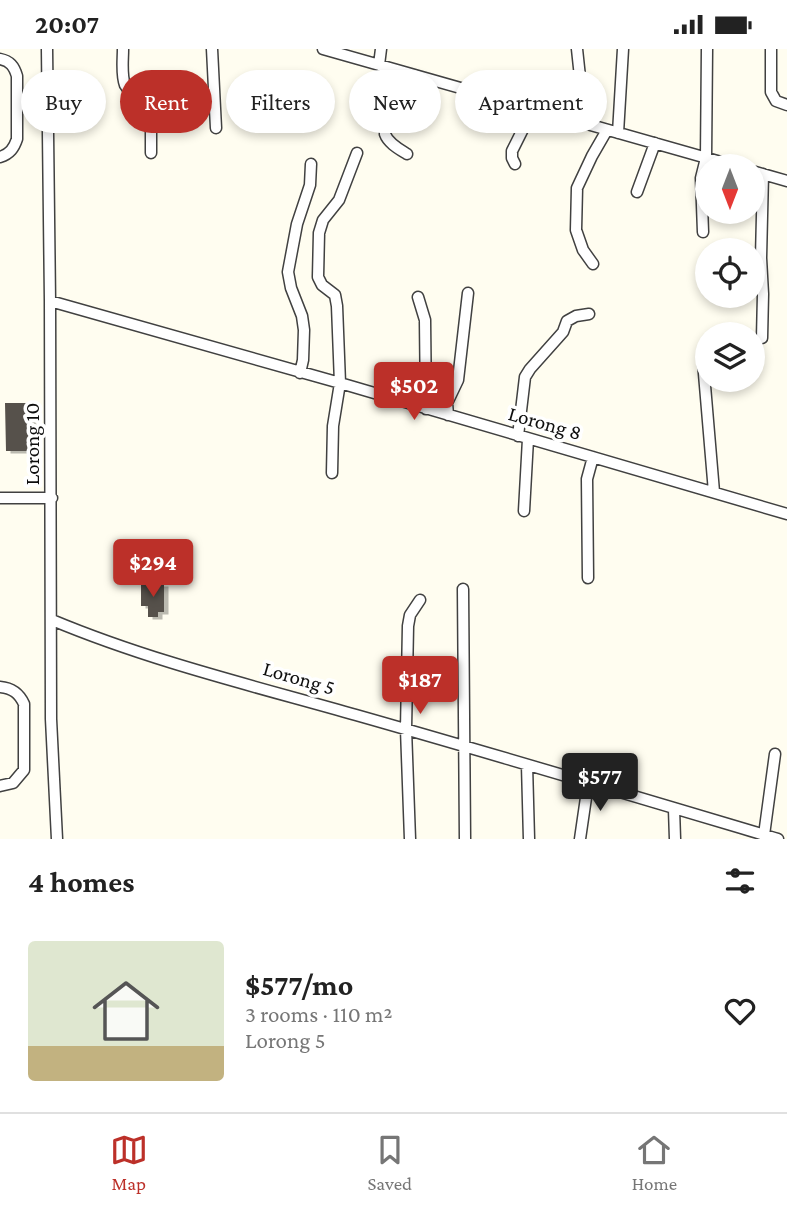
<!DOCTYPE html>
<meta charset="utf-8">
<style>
:root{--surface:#fff;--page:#f6f6f6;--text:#222;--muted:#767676;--line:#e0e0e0;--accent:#bc3029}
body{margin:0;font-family:"Crimson Pro",serif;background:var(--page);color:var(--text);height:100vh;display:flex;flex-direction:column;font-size:26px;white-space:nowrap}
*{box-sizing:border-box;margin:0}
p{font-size:23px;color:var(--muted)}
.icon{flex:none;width:38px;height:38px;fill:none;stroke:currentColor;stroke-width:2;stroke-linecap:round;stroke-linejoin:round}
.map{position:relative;height:790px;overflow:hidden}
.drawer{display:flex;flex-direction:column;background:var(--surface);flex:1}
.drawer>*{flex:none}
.hud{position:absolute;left:21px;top:21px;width:746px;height:63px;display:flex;gap:14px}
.needle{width:46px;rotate:180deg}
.tools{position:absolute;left:695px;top:105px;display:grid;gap:14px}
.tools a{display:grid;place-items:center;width:70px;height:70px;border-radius:50%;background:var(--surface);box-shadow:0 4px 10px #0003;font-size:35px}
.price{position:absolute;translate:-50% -60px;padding:0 16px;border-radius:7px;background:var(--accent);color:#fff;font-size:23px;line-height:46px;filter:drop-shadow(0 2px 4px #0008)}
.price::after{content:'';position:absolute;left:50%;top:42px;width:21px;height:16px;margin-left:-10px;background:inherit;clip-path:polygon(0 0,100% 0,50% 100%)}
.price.on{background:#222;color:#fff}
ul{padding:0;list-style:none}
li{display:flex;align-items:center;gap:21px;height:175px;padding:0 28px}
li+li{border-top:2px solid var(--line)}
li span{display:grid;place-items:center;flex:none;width:196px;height:140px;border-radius:7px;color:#555}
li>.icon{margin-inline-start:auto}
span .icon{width:84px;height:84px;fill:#fffc;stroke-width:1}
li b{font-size:30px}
h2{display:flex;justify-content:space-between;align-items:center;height:84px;padding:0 28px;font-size:30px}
.chip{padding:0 24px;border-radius:32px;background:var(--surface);box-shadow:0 4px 10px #0003;font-size:24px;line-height:63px}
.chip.on{background:var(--accent);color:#fff}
.status{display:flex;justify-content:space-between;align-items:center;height:49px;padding:0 35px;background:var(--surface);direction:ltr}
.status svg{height:19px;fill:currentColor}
.tabs{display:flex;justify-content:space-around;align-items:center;height:98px;border-top:2px solid var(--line);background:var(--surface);font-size:19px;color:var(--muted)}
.tabs a{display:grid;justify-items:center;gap:4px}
.tabs .on{color:var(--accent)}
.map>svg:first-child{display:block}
</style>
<div class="status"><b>20:07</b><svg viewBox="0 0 49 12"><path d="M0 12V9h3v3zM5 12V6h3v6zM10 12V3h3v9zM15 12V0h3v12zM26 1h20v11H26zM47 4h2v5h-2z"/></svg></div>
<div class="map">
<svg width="787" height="790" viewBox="0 0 787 790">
<defs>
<filter id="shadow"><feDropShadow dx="4.5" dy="2.5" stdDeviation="0" flood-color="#0004"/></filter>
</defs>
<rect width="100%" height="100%" fill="#fffdf0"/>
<!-- building -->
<path fill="#57514b" filter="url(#shadow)" d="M 5,354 L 32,354 L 32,402 L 6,402 Z
M 141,535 L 164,535 L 164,563 L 158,563 L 158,568 L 148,568 L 148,557 L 141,557 Z"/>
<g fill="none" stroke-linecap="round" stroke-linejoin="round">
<defs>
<path id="minor" d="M 47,0 L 50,252 L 51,670 L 57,790
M 123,0 C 123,11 121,26 125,36 C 131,48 146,41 151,59 L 151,104
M 212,0 L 216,79
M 323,0 L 735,117
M 577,0 L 580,28 L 578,73
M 771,0 L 771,43 L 776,52 L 787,56
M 0,10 C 10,12 14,17 17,27 L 17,90 C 14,99 10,105 0,108
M 379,16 L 381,0
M 390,19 L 385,85 C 388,94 399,100 407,105
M 618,84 L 623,0
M 515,115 L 512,109 L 512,102 L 533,60
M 752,122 L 787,132
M 637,143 L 655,94
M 703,183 L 701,129 L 706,109 L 707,0
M 593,215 L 583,201 L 576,181 L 577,139 L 592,107 L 607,81
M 418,248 L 425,271 L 426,360
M 50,252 L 340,334 L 787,465
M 762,289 L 763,245 L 761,209 L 763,125
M 703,313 L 714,443
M 300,324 L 303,311 L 304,281 L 302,267 L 291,239 L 288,223 L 297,175 L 310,136 L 311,115
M 448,366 L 447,354 L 458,331 L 468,244
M 518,387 L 525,328 L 530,320 L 563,283 L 567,272 L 576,267 L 589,265
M 332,424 L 333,377 L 340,334 L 337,257 L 335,246 L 322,236 L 318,228 L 319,184 L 323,171 L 339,151 L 357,104
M 0,449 L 52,449
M 524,462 L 528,390
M 588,529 L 587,430 L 593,408
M 463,540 L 465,790
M 52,571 C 150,612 254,637 356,666 C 497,706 637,748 778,790
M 0,638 C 12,639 19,644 24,655 L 24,721 L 13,734 L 0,737
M 527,716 L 529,790
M 674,760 L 675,790
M 764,786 L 775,705
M 410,790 L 406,680 L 408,577 L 410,566 L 420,551
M 580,790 L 588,735"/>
</defs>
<!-- minor casing -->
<use href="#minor" stroke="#414141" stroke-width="13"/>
<!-- minor -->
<use href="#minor" stroke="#fff" stroke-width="10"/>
</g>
<g text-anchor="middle" stroke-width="7" stroke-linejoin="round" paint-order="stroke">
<!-- street labels -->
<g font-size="21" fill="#0e0e0e" stroke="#fff">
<text transform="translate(545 374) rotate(16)" y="7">Lorong 8</text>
<text transform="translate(32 395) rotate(-90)" y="7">Lorong 10</text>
<text transform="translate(299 629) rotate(16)" y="7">Lorong 5</text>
</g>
</g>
</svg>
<div class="tools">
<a><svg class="needle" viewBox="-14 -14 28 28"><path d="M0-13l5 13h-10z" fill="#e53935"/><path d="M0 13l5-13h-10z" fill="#767676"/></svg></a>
<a><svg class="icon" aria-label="locate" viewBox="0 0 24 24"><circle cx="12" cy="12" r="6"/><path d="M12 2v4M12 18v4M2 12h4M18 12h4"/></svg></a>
<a><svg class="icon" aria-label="layers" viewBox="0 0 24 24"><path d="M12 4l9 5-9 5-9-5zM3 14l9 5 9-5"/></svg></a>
</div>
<b class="price" style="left:414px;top:373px">$502</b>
<b class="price" style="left:153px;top:550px">$294</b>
<b class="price" style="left:420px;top:667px">$187</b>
<b class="price on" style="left:600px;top:764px">$577</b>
<div class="hud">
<a class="chip">Buy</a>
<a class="chip on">Rent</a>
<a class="chip">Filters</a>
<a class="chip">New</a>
<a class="chip">Apartment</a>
</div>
</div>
<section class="drawer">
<h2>4 homes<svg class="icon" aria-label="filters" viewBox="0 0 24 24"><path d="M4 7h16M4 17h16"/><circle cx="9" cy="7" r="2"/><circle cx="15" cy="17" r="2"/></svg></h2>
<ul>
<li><span style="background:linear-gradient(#dfe7d0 75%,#c2b280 0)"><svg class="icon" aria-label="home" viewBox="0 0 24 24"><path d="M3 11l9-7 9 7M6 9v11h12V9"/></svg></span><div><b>$577/mo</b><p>3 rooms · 110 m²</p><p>Lorong 5</p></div><svg class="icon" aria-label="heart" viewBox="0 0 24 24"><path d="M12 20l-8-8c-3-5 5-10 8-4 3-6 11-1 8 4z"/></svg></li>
</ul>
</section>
<nav class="tabs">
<a class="on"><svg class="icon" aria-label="map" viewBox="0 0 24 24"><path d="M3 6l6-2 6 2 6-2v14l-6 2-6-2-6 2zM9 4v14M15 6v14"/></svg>Map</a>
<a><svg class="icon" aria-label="saved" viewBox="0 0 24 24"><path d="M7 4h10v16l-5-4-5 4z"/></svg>Saved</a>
<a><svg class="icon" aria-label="home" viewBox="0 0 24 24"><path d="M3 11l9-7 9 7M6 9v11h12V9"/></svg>Home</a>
</nav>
